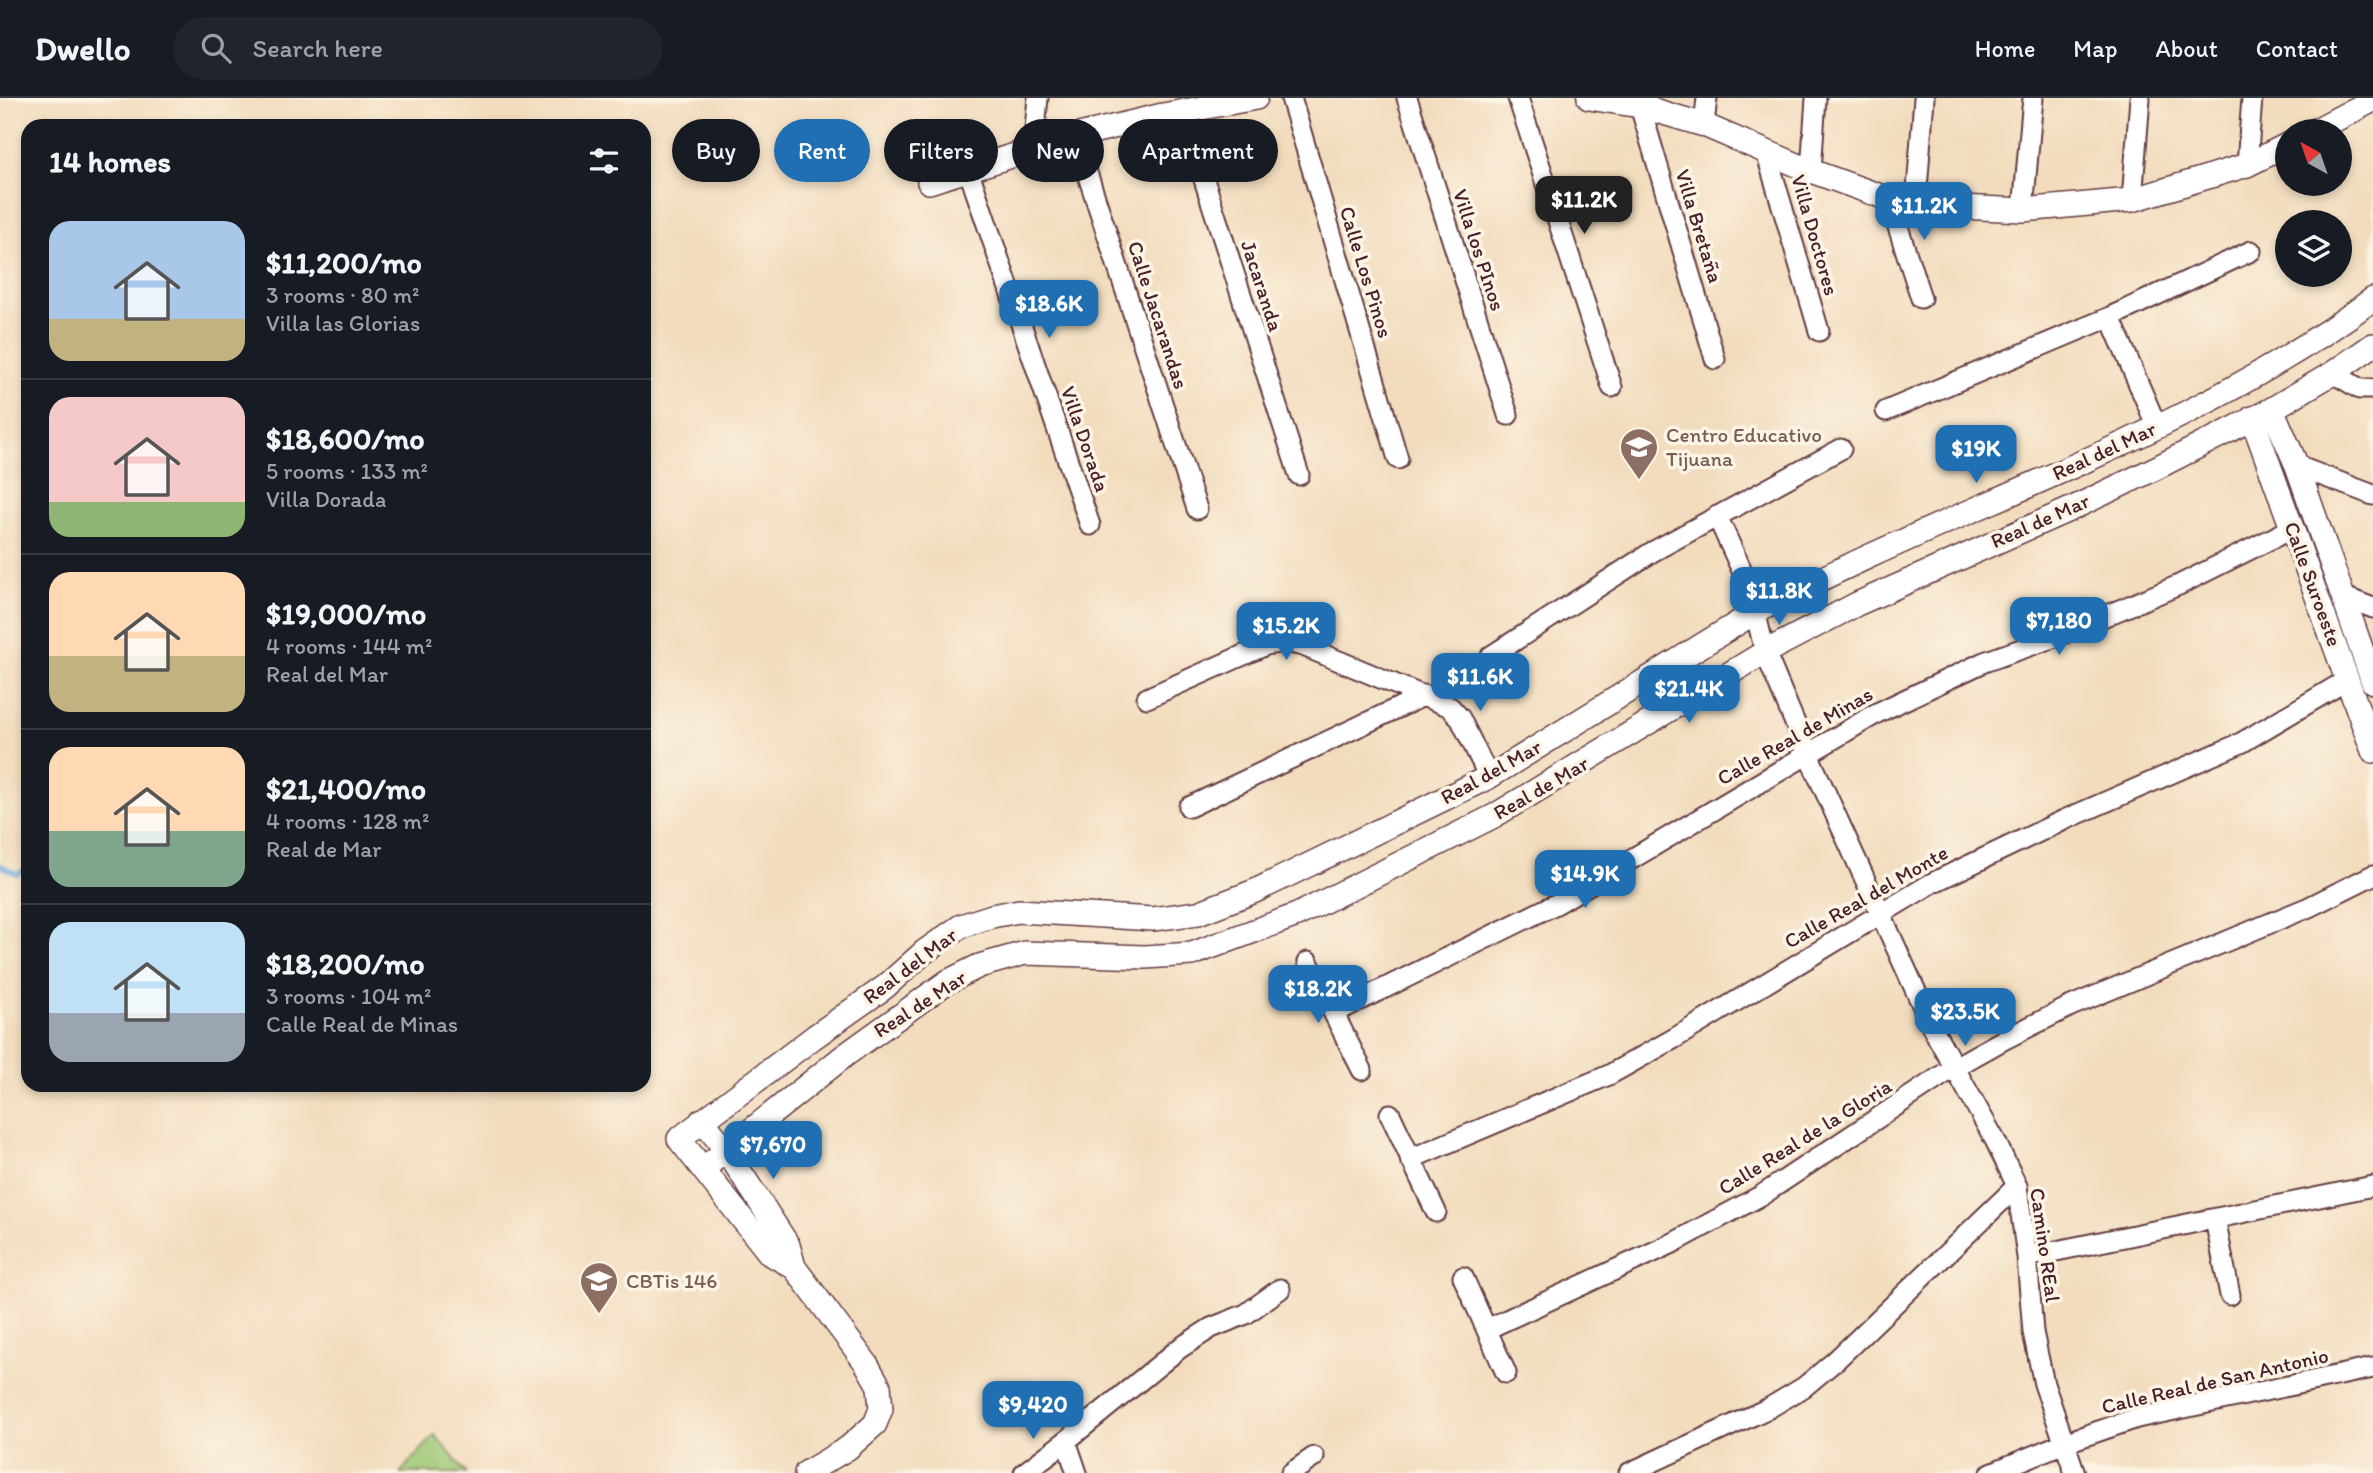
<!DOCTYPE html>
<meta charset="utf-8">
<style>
:root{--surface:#171b24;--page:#20242c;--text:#f1f3f6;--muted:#9ea1a6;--line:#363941;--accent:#1f6fb2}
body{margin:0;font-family:Itim,sans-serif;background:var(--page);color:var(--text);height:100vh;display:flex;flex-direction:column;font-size:26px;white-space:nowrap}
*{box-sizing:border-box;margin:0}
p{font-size:23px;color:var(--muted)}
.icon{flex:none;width:38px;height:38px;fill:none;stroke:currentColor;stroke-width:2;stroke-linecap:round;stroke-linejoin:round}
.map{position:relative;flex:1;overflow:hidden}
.panel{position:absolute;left:21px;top:21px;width:630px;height:973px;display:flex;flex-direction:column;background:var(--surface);border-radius:21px;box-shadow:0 4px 10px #0003}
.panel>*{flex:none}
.banner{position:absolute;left:672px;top:21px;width:665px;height:63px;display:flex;gap:14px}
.needle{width:46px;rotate:320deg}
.controls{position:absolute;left:2275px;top:21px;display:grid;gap:14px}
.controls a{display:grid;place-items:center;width:77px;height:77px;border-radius:50%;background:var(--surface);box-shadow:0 4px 10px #0003;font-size:35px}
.price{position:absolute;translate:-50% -60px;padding:0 16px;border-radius:14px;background:var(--accent);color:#fff;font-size:23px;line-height:46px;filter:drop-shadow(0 2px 4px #0008)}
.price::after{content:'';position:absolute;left:50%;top:42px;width:21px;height:16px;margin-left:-10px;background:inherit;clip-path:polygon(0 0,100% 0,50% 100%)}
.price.active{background:#222;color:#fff}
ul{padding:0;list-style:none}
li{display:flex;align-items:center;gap:21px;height:175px;padding:0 28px}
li+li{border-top:2px solid var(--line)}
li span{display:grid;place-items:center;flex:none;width:196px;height:140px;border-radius:21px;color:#555}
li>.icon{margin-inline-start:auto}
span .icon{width:84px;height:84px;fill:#fffc;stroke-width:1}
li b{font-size:30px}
h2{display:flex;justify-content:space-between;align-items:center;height:84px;padding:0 28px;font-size:30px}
.tag{padding:0 24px;border-radius:32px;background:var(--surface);box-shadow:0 4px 10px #0003;font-size:24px;line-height:63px}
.tag.active{background:var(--accent);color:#fff}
header{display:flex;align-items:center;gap:42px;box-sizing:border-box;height:98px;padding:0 35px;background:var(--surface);border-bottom:2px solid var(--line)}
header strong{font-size:33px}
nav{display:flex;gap:38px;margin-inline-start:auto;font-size:24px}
.search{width:490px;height:63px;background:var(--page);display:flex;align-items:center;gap:18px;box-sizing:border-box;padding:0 24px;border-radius:38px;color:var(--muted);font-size:26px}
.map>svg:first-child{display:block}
</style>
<header>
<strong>Dwello</strong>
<div class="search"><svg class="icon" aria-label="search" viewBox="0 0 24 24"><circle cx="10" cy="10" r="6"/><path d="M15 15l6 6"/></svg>Search here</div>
<nav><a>Home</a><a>Map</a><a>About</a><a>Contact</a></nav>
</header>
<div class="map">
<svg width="2373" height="1375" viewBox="0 0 2373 1375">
<rect width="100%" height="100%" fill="#fcf5e5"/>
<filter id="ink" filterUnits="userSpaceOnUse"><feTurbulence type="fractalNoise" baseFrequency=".0143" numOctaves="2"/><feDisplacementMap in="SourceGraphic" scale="14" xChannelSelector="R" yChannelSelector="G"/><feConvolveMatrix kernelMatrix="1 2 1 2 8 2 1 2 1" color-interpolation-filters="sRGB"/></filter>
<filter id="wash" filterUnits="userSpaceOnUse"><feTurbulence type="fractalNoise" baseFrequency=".00686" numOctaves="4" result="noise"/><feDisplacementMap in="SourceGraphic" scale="28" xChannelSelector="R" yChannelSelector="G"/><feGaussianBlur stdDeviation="1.57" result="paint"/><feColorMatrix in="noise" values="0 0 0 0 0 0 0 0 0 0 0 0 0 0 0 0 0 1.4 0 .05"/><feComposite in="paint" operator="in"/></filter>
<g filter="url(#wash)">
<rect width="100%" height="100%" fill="#f2dcbd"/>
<!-- green -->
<path fill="#9dc874" stroke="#747450" stroke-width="2" d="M 435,1337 L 466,1375 L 400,1375 Z"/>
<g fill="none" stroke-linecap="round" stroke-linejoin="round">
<!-- stream -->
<path stroke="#5fa2d3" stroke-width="5" d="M 0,767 L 17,776 L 28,769"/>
</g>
</g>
<g filter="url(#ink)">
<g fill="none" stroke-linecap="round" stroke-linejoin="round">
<defs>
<path id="minor" d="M 1291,0 L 1398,361
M 1407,0 L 1508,317
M 1518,0 L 1612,289
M 1640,8 L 1715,261
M 1182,13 L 1299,377
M 1704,27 L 1707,0
M 1075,38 L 1197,411
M 1033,50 L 1038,0
M 1766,54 L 1819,233
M 2247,67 L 2252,0
M 968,71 L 1090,427
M 1811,73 L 1816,0
M 1889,101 L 1921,200
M 2132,102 L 2140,0
M 1916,105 L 1924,0
M 2023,112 L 2033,0
M 2110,219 L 2157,329
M 2333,275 L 2360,291 L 2373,291
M 1886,313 L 2110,219 L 2251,153
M 2297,368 L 2373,397
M 1717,418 L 1749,488 L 1765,554 L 1808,656 L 1934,933 L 1995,1042 L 2017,1088 L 2027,1159 L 2033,1234 L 2044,1286 L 2075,1375
M 2342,498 L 2373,510
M 1491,558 L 1652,454 L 1841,351
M 1147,600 L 1266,547 L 1286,544 L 1303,548 L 1450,609 L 1460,620 L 1489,679
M 1189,709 L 1425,597
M 1308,864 L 1362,972
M 1334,915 L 1556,806 L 1877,615 L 1984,564 L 2055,539 L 2179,487 L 2293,430
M 1390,1016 L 1436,1114
M 1410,1061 L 1609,977 L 1675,940 L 1932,785 L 2064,722 L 2241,645 L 2347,582
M 2215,1121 L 2230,1197
M 2027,1159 L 2373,1088
M 1463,1179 L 1506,1275
M 1487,1231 L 1673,1145 L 1762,1097 L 1953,970 L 2005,941 L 2071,908 L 2309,809 L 2373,777
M 1024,1375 L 1066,1343
M 1077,1375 L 1066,1343 L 1180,1250 L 1211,1230 L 1246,1216 L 1280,1191
M 1291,1375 L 1314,1359
M 1629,1375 L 1769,1310 L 1804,1289 L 1835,1263 L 2017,1088
M 1991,1375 L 2064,1345 L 2137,1320 L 2373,1270"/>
<path id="tertiary" d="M 1589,0 L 1640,8 L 1704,27 L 1811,73 L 1889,101 L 1959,109 L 2023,112 L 2132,102 L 2247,67 L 2287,47
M 2314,33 L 2373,2
M 929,84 L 1075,38 L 1163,17 L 1256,0
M 2272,311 L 2297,368 L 2373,584
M 2252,320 L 2373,653
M 702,1022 L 726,1052 L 788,1147 L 794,1169 L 866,1265 L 879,1288 L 881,1311 L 875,1326 L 848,1350 L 806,1375
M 704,1070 L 844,958 L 947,884 L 979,868 L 1025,855 L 1145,859 L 1192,856 L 1297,817 L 1494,718 L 1765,554 L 1857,506 L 2073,410 L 2152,372 L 2272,311 L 2333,275 L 2373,247
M 794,1169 L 770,1156 L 679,1041 L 814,939 L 885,889 L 924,854 L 961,828 L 992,818 L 1019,813 L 1153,821 L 1198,815 L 1255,793 L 1489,679 L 1754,515 C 1958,406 2186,341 2373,201"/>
</defs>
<!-- minor casing -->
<use href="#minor" stroke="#633b41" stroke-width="23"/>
<!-- tertiary casing -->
<use href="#tertiary" stroke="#633b41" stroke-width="26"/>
<!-- minor -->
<use href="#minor" stroke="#fff" stroke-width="19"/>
<!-- tertiary -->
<use href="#tertiary" stroke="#fff" stroke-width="23"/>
</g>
</g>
<!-- icons -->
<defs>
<symbol id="school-pin" viewBox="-11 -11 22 30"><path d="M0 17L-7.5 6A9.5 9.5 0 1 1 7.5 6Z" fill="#8d6e63" stroke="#fcf5e5"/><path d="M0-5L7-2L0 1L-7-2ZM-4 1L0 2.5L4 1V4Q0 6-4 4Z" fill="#fff"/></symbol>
</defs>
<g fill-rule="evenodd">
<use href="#school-pin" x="1617" y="327" width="44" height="60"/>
<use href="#school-pin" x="577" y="1161" width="44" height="60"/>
</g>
<g text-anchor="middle" stroke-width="7" stroke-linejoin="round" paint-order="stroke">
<!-- street labels -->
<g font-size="21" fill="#4a1f2b" stroke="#fcf5e5">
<text transform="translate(1699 128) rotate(73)" y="7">Villa Bretaña</text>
<text transform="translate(1815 137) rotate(74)" y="7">Villa Doctores</text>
<text transform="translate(1479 152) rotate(72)" y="7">Villa los PInos</text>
<text transform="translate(1366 174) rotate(73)" y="7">Calle Los Pinos</text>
<text transform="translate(1262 188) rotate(72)" y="7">Jacaranda</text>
<text transform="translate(1158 217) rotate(72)" y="7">Calle Jacarandas</text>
<text transform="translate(1085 341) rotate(71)" y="7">Villa Dorada</text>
<text transform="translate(2104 353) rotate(-25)" y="7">Real del Mar</text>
<text transform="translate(2040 423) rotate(-24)" y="7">Real de Mar</text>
<text transform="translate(2313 486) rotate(70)" y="7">Calle Suroeste</text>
<text transform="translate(1795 638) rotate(-30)" y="7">Calle Real de Minas</text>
<text transform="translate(1491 674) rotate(-29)" y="7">Real del Mar</text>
<text transform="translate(1541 690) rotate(-30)" y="7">Real de Mar</text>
<text transform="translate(1866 799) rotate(-30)" y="7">Calle Real del Monte</text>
<text transform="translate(910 868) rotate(-37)" y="7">Real del Mar</text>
<text transform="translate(920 906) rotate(-33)" y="7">Real de Mar</text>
<text transform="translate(1805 1039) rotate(-32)" y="7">Calle Real de la Gloria</text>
<text transform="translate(2045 1147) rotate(82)" y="7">Camino REal</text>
<text transform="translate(2215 1283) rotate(-13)" y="7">Calle Real de San Antonio</text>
</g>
<!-- education labels -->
<g font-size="21" fill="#785e54" stroke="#fcf5e5" text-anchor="start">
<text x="1666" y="344">Centro Educativo<tspan x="1666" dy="24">Tijuana</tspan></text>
<text x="626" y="1190">CBTis 146</text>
</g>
</g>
</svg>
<div class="controls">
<a><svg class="needle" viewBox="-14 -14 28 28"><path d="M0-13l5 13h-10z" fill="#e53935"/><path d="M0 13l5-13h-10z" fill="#9ea1a6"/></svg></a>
<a><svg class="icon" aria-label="layers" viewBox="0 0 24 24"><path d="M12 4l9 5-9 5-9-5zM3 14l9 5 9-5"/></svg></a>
</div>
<b class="price active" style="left:1584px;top:138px">$11.2K</b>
<b class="price" style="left:1924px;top:144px">$11.2K</b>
<b class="price" style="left:1049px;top:242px">$18.6K</b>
<b class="price" style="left:1976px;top:387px">$19K</b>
<b class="price" style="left:1779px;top:529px">$11.8K</b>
<b class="price" style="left:2059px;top:559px">$7,180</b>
<b class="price" style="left:1286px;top:564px">$15.2K</b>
<b class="price" style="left:1480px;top:615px">$11.6K</b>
<b class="price" style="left:1689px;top:627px">$21.4K</b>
<b class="price" style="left:1585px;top:812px">$14.9K</b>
<b class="price" style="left:1318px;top:927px">$18.2K</b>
<b class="price" style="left:1965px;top:950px">$23.5K</b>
<b class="price" style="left:773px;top:1083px">$7,670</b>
<b class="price" style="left:1033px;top:1343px">$9,420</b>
<div class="banner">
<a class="tag">Buy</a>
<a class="tag active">Rent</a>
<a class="tag">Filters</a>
<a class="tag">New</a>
<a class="tag">Apartment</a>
</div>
<section class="panel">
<h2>14 homes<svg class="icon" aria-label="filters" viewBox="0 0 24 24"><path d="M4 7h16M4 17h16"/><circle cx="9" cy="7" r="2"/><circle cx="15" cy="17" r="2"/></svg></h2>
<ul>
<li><span style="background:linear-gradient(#a9c7e8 70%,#c2b280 0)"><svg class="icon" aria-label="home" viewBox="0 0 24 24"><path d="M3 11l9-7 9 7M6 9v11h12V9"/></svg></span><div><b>$11,200/mo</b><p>3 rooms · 80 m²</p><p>Villa las Glorias</p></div></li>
<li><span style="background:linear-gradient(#f6c9c9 75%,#8fb573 0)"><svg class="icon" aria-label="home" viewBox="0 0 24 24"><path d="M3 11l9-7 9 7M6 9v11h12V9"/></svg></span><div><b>$18,600/mo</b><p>5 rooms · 133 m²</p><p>Villa Dorada</p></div></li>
<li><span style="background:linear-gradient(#ffd9b3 60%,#c2b280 0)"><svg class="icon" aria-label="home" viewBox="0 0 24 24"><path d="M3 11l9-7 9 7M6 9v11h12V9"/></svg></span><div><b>$19,000/mo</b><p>4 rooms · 144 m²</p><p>Real del Mar</p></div></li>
<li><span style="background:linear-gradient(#ffd9b3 60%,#7fa58c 0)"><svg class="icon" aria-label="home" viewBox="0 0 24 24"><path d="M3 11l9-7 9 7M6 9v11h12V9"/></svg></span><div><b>$21,400/mo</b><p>4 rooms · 128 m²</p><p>Real de Mar</p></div></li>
<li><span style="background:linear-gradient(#bfe0f5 65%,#9aa5b1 0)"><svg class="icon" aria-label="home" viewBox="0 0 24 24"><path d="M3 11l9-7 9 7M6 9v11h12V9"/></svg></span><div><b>$18,200/mo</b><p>3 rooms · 104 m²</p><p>Calle Real de Minas</p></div></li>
</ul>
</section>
</div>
